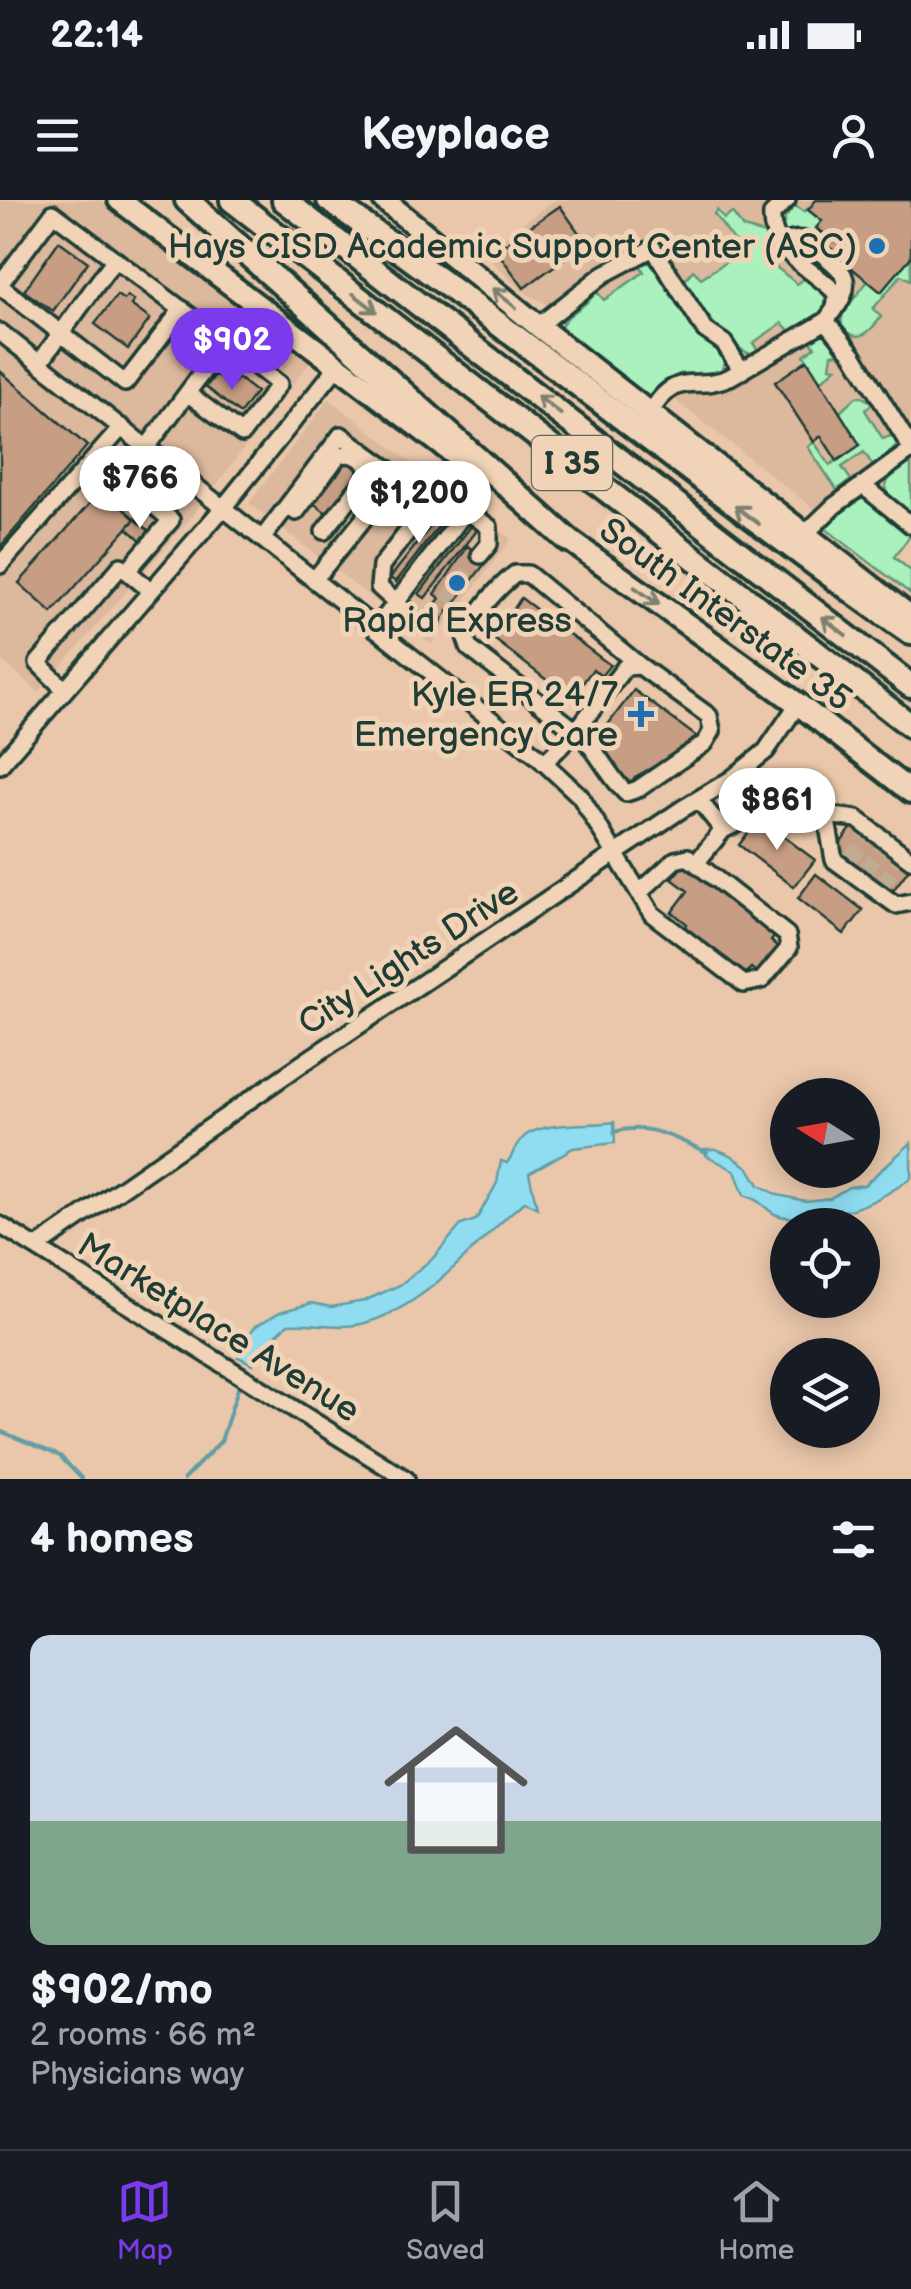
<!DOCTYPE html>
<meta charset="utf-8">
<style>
:root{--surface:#171b24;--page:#20242c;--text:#f1f3f6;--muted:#9ea1a6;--line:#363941;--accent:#7c3aed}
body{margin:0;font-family:"Balsamiq Sans",sans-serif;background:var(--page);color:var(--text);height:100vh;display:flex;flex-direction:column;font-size:38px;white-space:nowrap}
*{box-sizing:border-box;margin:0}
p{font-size:32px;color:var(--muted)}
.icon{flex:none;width:55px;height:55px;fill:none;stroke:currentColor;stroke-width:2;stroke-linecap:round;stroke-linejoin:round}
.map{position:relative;height:1279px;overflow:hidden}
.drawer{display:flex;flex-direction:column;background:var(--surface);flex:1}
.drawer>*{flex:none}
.needle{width:65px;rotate:281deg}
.buttons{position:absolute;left:770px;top:878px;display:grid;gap:20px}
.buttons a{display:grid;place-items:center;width:110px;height:110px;border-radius:50%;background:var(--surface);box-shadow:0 5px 25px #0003;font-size:50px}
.price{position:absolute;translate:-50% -85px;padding:0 22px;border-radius:35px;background:#fff;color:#222;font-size:32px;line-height:65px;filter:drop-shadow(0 2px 5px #0008)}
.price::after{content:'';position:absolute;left:50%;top:60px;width:30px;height:22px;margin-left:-15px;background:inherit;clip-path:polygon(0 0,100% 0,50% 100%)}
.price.on{background:var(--accent);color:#fff}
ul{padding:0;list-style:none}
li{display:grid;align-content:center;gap:20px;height:530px;padding:0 30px}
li+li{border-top:2px solid var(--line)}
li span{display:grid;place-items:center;height:310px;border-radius:20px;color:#555}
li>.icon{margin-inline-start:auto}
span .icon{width:180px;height:180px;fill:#fffc;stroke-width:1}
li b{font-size:42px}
h2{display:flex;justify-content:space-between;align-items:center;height:120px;padding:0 30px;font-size:42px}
.status{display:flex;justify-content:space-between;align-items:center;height:70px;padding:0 50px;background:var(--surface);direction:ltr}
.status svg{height:28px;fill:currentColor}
header{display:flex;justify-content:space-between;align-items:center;height:130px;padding:0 30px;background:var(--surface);font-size:45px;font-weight:700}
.tabs{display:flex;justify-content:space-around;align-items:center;height:140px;border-top:2px solid var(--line);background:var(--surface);font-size:28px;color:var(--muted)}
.tabs a{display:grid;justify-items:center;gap:5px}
.tabs .on{color:var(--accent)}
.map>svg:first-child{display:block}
</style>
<div class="status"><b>22:14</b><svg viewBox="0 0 49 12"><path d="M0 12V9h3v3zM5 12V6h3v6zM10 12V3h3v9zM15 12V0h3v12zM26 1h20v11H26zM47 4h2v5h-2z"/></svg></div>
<header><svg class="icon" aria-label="menu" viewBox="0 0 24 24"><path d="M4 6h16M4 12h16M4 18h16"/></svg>Keyplace<svg class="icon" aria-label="person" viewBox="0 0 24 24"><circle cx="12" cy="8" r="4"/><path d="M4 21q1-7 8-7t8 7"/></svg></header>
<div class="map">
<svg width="911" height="1279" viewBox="0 0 911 1279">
<rect width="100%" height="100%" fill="#eac7aa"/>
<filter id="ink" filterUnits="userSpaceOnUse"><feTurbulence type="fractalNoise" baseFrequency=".01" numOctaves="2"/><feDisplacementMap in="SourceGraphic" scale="20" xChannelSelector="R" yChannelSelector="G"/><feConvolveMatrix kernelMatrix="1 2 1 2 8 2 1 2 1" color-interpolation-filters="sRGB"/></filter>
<g filter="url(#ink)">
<!-- built -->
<path fill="#dcb89d" d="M 0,0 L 100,0 L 311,160 L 194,314 L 39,492 L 0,459 Z
M 555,0 L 911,0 L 911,287 L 837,327 L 568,116 L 521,90 L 483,52 Z
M 329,199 L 511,339 L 431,444 L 249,303 Z"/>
<!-- green -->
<path fill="#aaf1bd" stroke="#649778" stroke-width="2.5" d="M 795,6 L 804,12 L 807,9 L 822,21 L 813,38 L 808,33 L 785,35 L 782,32 L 785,18 Z
M 717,10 L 724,19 L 732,13 L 743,28 L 765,34 L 767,43 L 776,53 L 770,62 L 797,84 L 806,77 L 825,94 L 825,109 L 791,132 L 782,123 L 753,143 L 759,152 L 755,155 C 732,152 694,101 685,80 L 693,70 L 701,78 L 742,52 L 714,14 Z
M 911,57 L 911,80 L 901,75 L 873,109 L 881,117 C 869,134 856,146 841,124 L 843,112 L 868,81 L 881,91 Z
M 644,61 L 656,66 L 726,157 L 721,172 L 679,174 L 646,199 L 559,130 C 566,111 589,107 596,91 L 604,100 L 644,72 L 639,63 Z
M 820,133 L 828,136 L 838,153 L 832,154 L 830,167 L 836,168 L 821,181 L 804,155 L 815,147 L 809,138 Z
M 856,197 L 862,197 L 873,203 L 865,210 L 883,239 L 895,234 L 896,247 L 873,266 L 864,252 L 842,267 L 851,280 L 837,290 L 808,247 L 814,242 L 830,265 L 859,245 L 839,213 Z
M 911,262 L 911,317 C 880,291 874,286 911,262 Z
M 865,298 L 909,333 L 910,336 L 894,357 L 911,371 L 911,394 L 826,329 C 835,314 847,301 865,298 Z"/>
<!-- water -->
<path fill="#90ddf1" stroke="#639da5" stroke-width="2.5" d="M 614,922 L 615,943 L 573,948 L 529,973 L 537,1008 L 525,1001 C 475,1042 430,1105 365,1123 C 341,1130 312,1122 288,1124 L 259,1151 L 253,1164 L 238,1157 L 241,1143 L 256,1126 L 280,1112 L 312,1103 L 331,1107 L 364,1101 L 400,1085 L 433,1058 L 461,1025 L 476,1020 L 497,983 L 501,961 L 507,963 C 513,954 518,942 525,936 C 544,921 591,926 614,922 Z
M 911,943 L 911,978 C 878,1002 850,1014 809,1017 C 800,1017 786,1019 777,1015 C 766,1011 764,1001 744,995 L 735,971 L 706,955 L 705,949 L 716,949 L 731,955 L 749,968 L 759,985 L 778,995 L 806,1001 L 830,998 L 849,987 L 864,985 Z"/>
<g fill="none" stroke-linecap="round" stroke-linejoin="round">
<!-- stream -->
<path stroke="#639da5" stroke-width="4" d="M 614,932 C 649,921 677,940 707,952
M 0,1231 L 60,1256 L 82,1279
M 184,1279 L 221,1241 L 240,1182"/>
</g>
<!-- building -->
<path fill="#c79e84" stroke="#1f3d34" stroke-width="2.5" d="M 816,0 L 911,0 L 911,57 L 881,92 L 842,60 L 849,50 L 816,28 L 822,21 L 808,10 Z
M 560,6 L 586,43 L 524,88 L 496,50 Z
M 819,31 L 849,50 L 832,76 L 801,51 Z
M 59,41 L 88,62 L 53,111 L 24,91 Z
M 117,95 L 124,100 L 127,96 L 134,101 L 131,105 L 150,119 L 128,149 L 95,124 Z
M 807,160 L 860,245 L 837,261 L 821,236 L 814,242 L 775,182 Z
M 0,171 L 87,246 L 0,347 Z
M 215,175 L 232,185 L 238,178 L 256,192 L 240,214 L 206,187 Z
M 349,259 L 364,270 L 329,315 L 312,302 L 331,270 L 337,275 Z
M 98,294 L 103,299 L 107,294 L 135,319 L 52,413 L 19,383 Z
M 444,309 L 449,313 L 396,382 L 390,378 Z
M 135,319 L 152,333 L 144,343 L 127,328 Z
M 472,325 L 478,329 L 425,398 L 419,394 Z
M 468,346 L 487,361 L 438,424 L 427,416 L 440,398 L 435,394 Z
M 521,398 L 610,465 L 601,476 L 593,469 L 571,499 L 494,439 Z
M 634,490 L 697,537 L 690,547 L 635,577 L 631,583 L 616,572 L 607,560 L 611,558 L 597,539 Z
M 759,618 L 815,660 L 794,687 L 739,645 Z
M 853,626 L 909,669 L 892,692 L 836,649 Z
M 684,664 L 775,736 L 771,741 L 779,748 L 759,774 L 751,768 L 745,774 L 685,727 L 687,724 L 672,712 L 688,691 L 672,679 Z
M 816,674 L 863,710 L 844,734 L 798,698 Z"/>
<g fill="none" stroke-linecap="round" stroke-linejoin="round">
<!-- minor-tunnel -->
<path stroke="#c1ab92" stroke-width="15" stroke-dasharray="15 8" stroke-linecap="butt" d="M 432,420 L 480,355
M 850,659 L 867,637
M 865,671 L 882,649
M 882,684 L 899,662"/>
<defs>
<path id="minor" d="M 779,45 C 786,42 795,38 803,40 C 809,42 816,50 822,54 C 843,70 854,80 838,105
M 0,84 L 53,13 L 225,142 L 147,247
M 0,86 L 125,183 L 182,109
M 826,121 L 853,154 L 911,248
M 538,126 L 604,74 L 653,48 L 705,130 L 724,143 L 742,171
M 0,132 L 536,555 L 580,596 L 652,714 L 744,784 L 762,780 L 789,748 L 787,735 L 688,657 L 675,660 L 639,693
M 40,162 L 115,59
M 187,193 L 242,234 L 279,184 L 225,142
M 650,213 C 677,167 694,193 730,177 L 826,121 L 835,108 L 837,94 C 814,69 769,52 772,14 L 787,0
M 110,269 L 171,320 L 127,371
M 862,285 L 911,325
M 149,301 L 175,270
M 296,312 L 338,256 C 352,251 363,257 368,270 L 365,279 L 324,331
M 418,318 L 432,300 L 450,299 L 489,327 L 489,344 L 480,355
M 412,326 L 381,366 L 379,387 L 418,423 L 430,423 L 432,420
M 806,333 L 834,306 L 911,250
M 262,339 L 341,235 L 388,269 L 389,288 L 314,380
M 0,365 L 122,227
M 376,429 L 467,310
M 65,490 L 38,463 L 121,366 L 151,391
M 544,563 L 576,531 C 592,541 608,576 626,593 L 638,589 L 705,543 L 712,531 L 709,516 L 640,466 L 625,467 L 576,531 L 469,448 L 465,436 C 477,412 494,391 515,374 L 528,374 L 640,466
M 0,565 L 223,308 L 337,167
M 698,599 L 723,630 L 744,620 L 770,597 L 826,615 L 857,619 L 911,660
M 826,615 L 834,660 L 896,705 L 911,702
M 696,663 L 723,630
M 0,1025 L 406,1279
M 37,1047 L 303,863 L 682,609 L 730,580 L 766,551 L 798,504"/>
<path id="major" d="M 119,0 L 479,273
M 384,0 L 538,126 L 911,417
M 558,332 L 798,504 L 911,592"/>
<path id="highway" d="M 187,0 L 568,340
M 232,0 L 911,526
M 284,0 L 911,486
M 329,0 C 527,139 713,294 911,433"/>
</defs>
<!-- minor casing -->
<use href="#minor" stroke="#1f3d34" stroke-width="22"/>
<!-- major casing -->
<use href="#major" stroke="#1f3d34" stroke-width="28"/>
<!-- highway casing -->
<use href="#highway" stroke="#1f3d34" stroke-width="30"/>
<!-- minor -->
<use href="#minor" stroke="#f1d4b7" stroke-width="15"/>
<!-- major -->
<use href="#major" stroke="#f1d4b7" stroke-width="20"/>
<!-- highway -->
<use href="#highway" stroke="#f1d4b7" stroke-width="22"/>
</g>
<!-- one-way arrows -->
<defs><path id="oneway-shaft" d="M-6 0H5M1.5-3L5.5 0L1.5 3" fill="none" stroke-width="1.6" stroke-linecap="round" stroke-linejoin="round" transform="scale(2.5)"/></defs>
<g stroke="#7d816f">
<use href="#oneway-shaft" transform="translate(504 98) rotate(-141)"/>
<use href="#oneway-shaft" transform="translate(365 103) rotate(38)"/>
<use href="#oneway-shaft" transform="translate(549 205) rotate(-142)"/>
<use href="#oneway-shaft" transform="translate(747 315) rotate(-143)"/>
<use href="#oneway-shaft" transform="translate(647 396) rotate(35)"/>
<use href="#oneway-shaft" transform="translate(834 426) rotate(-142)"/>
</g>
</g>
<!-- markers -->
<g fill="#1f6fb2" stroke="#f1d4b7" stroke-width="4">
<circle cx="877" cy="46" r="10"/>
<circle cx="457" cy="383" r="10"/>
<path d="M636 499h10v10h10v10h-10v10h-10v-10h-10v-10h10z"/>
</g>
<g text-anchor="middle" stroke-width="10" stroke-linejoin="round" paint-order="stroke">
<!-- shield labels -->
<rect fill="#f1d4b7" stroke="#5e6a5b" stroke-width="2.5" x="532" y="236" width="80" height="54" rx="8"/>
<g font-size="32" font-weight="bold" fill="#1f3d34">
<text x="572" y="274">I 35</text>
</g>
<!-- poi labels -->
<g font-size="35" fill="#1f3d34" stroke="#f1d4b7" text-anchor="end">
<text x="857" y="58">Hays CISD Academic Support Center (ASC)</text>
<text x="457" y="432" text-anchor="middle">Rapid Express</text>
<text x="618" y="506">Kyle ER 24/7<tspan x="618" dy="40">Emergency Care</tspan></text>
</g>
<!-- street labels -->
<g font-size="35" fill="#1f3d34" stroke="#f1d4b7">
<text transform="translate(726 414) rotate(36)" y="12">South Interstate 35</text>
<text transform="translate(408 757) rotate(-33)" y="12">City Lights Drive</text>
<text transform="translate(219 1127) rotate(32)" y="12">Marketplace Avenue</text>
</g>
</g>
</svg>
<div class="buttons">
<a><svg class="needle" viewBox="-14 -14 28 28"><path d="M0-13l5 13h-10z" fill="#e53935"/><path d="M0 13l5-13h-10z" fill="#9ea1a6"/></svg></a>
<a><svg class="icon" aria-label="locate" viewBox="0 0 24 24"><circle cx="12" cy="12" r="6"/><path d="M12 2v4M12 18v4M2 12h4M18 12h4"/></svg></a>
<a><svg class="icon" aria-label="layers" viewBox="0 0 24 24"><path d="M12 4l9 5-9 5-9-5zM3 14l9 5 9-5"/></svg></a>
</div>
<b class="price on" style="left:232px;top:193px">$902</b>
<b class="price" style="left:140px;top:331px">$766</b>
<b class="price" style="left:419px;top:346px">$1,200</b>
<b class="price" style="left:777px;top:653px">$861</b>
</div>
<section class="drawer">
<h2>4 homes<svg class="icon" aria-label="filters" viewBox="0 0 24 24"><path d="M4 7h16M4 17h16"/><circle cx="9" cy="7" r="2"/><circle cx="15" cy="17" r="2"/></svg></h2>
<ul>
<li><span style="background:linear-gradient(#c9d6e8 60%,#7fa58c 0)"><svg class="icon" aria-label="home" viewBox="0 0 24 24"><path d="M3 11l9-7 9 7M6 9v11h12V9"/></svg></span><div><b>$902/mo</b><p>2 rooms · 66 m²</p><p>Physicians way</p></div></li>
</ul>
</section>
<nav class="tabs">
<a class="on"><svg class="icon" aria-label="map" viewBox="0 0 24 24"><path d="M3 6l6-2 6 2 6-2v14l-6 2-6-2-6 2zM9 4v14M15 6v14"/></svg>Map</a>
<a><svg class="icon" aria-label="saved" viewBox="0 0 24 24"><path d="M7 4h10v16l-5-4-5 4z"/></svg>Saved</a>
<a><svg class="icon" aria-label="home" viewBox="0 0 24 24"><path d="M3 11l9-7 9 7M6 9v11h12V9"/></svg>Home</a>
</nav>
